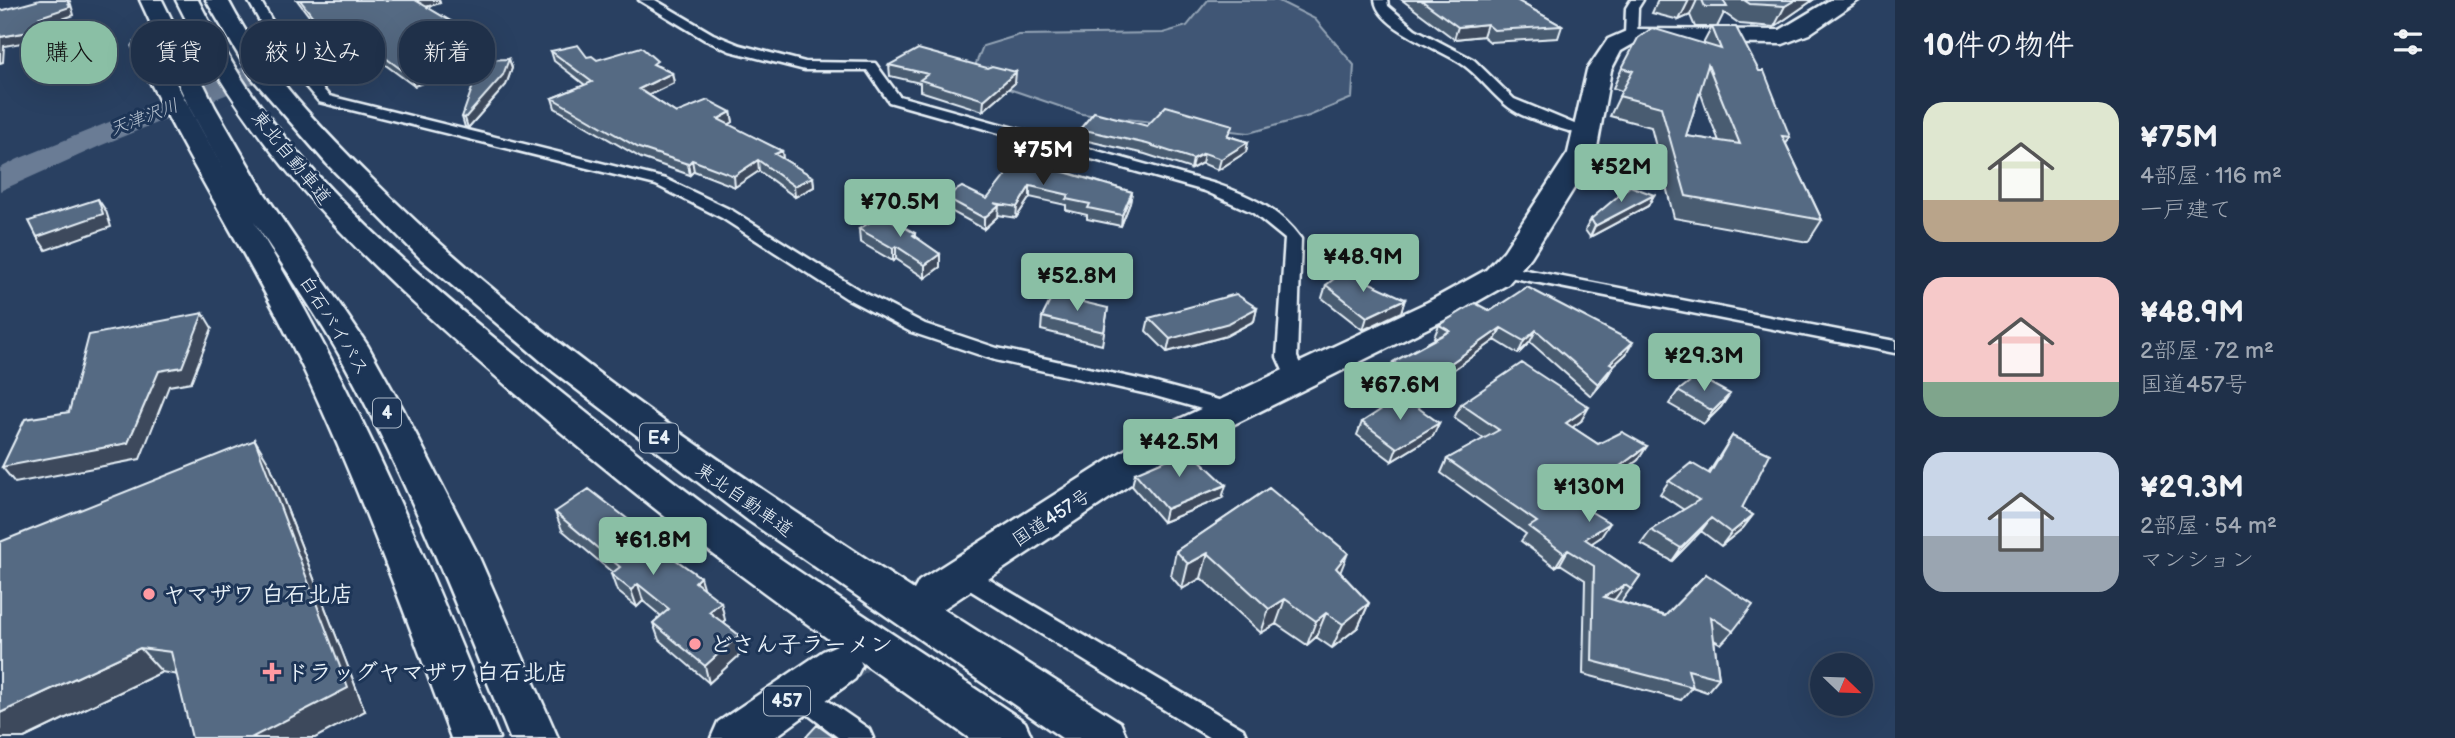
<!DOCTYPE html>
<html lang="ja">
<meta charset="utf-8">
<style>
:root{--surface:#1f3049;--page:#273850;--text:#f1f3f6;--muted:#a1a9b4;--line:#3c4b61;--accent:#8abfa5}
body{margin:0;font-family:"Balsamiq Sans","Klee One",sans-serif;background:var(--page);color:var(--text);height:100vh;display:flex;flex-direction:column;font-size:26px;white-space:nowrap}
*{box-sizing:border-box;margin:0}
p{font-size:23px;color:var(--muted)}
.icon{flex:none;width:38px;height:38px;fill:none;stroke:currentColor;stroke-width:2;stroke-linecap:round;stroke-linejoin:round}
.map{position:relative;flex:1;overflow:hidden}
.sheet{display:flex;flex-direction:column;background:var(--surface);width:560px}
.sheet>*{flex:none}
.top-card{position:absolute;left:21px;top:21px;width:665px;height:63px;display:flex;gap:14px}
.needle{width:46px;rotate:113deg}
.controls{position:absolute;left:1810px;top:653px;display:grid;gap:14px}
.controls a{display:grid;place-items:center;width:63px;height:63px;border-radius:50%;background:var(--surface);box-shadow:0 7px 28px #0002,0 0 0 2px var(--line);font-size:35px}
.price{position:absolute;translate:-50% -60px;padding:0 16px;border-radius:7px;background:var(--accent);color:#111;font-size:23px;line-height:46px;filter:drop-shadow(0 2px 4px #0008)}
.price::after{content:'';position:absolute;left:50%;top:42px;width:21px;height:16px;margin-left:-10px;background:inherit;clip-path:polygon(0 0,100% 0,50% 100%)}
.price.on{background:#222;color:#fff}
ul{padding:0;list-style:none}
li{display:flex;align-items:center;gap:21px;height:175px;padding:0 28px}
li span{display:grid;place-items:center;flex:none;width:196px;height:140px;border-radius:21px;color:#555}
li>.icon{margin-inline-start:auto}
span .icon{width:84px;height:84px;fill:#fffc;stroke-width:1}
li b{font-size:30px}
h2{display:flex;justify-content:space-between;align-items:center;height:84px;padding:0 28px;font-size:30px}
.pill{padding:0 24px;border-radius:28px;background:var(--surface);box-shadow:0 7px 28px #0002,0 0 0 2px var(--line);font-size:24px;line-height:63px}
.pill.on{background:var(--accent);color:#111}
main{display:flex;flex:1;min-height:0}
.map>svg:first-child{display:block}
</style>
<main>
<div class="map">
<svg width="1895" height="738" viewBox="0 0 1895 738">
<rect width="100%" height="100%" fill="#294061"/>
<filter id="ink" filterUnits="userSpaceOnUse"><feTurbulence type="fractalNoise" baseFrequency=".0143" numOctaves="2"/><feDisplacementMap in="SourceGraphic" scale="14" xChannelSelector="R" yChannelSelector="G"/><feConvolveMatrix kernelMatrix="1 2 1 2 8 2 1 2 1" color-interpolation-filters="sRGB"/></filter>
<g filter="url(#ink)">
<!-- green -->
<path fill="#415774" stroke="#94a4b6" stroke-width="2" d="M 1208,0 L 1277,0 L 1315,19 L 1354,65 L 1352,98 L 1309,116 L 1249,133 L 1082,114 L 971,76 L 983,46 L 1019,35 L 1163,33 L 1187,26 Z"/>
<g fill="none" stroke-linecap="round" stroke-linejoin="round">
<!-- river -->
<path fill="#6b7c95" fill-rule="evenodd" d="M 380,0 L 416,0 L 412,5 L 255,83 L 102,145 L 0,191 L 0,168 L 18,159 L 235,71 Z"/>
<!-- highway-tunnel -->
<path stroke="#465b78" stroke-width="42" stroke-dasharray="42 21" stroke-linecap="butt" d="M 848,659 L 934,594"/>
<defs>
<path id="street" d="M 248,0 L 260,0 L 288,49 L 329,96 L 666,179 L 733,211 L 859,290 L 925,324 L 997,348 L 1152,382 L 1237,405 L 1240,410 L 1230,417 L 1152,395 L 995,360 L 911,332 L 846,298 L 722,218 L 656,185 L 319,102 L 278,54 Z
M 639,0 L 655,0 L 713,34 L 740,45 L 805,62 L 875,63 L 899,96 L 1216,184 C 1249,195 1281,210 1301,239 L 1297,357 L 1306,379 L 1296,386 L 1289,384 L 1277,357 L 1285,239 L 1252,212 L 1205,191 L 889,102 L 867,70 L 805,70 L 730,51 L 705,40 Z
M 1375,0 L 1387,0 L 1388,6 L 1415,29 L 1474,60 L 1514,99 L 1596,133 L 1589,137 L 1584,136 C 1564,129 1542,124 1522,115 C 1498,104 1485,81 1465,66 C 1443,49 1379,30 1375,0 Z
M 1631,0 L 1643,0 L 1638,8 L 1637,36 L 1631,40 L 1625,36 L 1626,8 Z
M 1505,266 L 1895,341 L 1895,353 L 1499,275 L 1496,271 Z
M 963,564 L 1243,729 L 1247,738 L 1210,738 L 955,581 L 951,574 L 955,567 Z
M 798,680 L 869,729 L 873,738 L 839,738 L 789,700 L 785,692 L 789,684 Z"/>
<path id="highway" d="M 140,0 L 162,0 L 215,107 L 265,194 L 368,346 L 403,409 L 478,555 L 558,738 L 510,738 C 458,609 407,478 340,356 C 314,310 283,266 254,222 C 355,387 427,559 499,738 L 451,738 C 402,606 354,472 292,345 C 242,244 180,149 133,46 L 137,41 L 153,41 L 228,178 L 189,107 Z
M 176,0 L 198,0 C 216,35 234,69 257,101 C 332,205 433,288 532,369 C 605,428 679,488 756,542 C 845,604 936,662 1025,722 L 1032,738 L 969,738 L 860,661 L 862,665 L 855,679 L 774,738 L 711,738 L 718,722 L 823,651 L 837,645 C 726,567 620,483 516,394 C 377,273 259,168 176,0 Z
M 206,0 L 228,0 C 263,68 316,123 370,177 C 531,338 724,466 914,590 L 919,581 L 1156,430 L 1428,302 L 1486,270 L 1504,251 L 1568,153 L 1587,70 L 1608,39 L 1631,29 L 1780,30 L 1830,0 L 1859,0 L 1809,34 L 1783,44 L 1635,43 L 1621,51 L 1611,70 L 1596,153 L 1531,257 L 1508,284 L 1452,316 L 1182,450 L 943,609 L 1120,722 L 1127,738 L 1062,738 L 749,521 L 554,372 L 421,259 L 327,164 L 252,78 Z"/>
</defs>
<!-- street casing -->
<use href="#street" stroke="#e8f1f8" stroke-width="5"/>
<!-- highway casing -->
<use href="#highway" stroke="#e8f1f8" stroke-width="5"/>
<!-- street -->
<use href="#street" fill="#1d3557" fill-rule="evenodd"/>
<!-- highway -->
<use href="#highway" fill="#1d3557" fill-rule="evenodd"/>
</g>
<!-- wall -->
<path fill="#495b71" stroke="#e8f1f8" stroke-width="2" fill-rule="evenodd" d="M 297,0 L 439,0 L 440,3 L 426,7 L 452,22 L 455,32 L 446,35 L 468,57 L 471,67 L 414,86 L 376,58 L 371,60 L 354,46 L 321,32 Z
M 1402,0 L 1516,0 L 1562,26 L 1558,38 L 1490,42 L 1483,36 L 1454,39 Z
M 1658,0 L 1813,0 L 1774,27 L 1740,24 L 1724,13 L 1717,27 L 1790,137 L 1786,144 L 1822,220 L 1808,242 L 1674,218 L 1651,127 L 1610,116 L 1622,91 L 1613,88 L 1622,68 L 1703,44 L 1712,27 L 1695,27 L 1690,15 L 1679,20 L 1652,13 ZM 1700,91 L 1707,111 L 1719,141 L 1686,136 Z
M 551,51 L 587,57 L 597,60 L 658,66 L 672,73 L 674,83 L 649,95 L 676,113 L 731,112 L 733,122 L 728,125 L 782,151 L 783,159 L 813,177 L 814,187 L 795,197 L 759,171 L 735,187 L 694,171 L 690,175 L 641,158 L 555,108 L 552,98 L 585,85 L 554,61 Z
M 509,59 L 512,68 L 506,85 L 468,128 L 465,127 L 462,117 Z
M 889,65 L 1015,83 L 983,111 L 920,91 L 920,83 L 890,76 Z
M 1147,126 L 1230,136 L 1248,142 L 1246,152 L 1218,170 L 1202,163 L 1191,169 L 1145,154 L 1079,139 L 1080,129 Z
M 1058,166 L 1056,169 L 1132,192 L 1130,203 L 1121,226 L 1087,219 L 1087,215 L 1066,210 L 1066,205 L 1030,197 L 1016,218 L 998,215 L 998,216 L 984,229 L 945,208 L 945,197 L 987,199 Z
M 1654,195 L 1648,206 L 1590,237 L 1585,230 L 1591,219 Z
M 859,229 L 915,233 L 915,237 L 940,254 L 940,267 L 925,278 L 896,259 L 893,261 L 860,242 Z
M 1326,285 L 1405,299 L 1401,312 L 1363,330 L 1322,298 Z
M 1108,308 L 1102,345 L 1041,330 L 1042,317 Z
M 1257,308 L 1254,321 L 1226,336 L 1167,352 L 1146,331 L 1149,318 Z
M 1490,311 L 1626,354 L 1614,365 L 1607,377 L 1591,396 L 1530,342 L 1518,354 L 1495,340 L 1436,382 L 1432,380 L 1415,391 L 1388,374 L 1393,362 L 1436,338 L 1434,337 L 1439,325 Z
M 1678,391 L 1721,407 L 1704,424 L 1669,404 Z
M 1461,404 L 1581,421 L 1572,427 L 1598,444 L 1647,446 L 1638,460 L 1579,505 L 1601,537 L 1591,543 L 1640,576 L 1621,602 L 1665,616 L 1706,574 L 1733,631 L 1721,644 L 1714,640 L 1719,678 L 1707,692 L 1692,687 L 1681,700 L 1583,674 L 1585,580 L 1560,564 L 1555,567 L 1521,541 L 1526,534 L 1441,473 L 1447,459 L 1484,439 L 1454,418 Z
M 1362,422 L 1439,423 L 1433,436 L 1392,461 L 1357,435 Z
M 1732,436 L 1742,508 L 1753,515 L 1743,528 L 1721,546 L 1701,531 L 1672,561 L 1641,544 L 1651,530 L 1684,510 L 1660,494 L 1669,481 L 1708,474 Z
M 270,465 L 365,711 L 162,672 L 24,738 Z
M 1135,473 L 1222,498 L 1163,522 L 1132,486 Z
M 1269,488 L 1340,572 L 1369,603 L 1358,627 L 1332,648 L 1316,637 L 1307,645 L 1276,624 L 1261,633 L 1201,578 L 1182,589 L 1171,576 L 1176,551 Z
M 555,512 L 636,532 L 703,588 L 725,620 L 722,622 L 739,635 L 743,652 L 709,683 L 659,640 L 653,623 L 661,616 L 643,601 L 637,607 L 617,591 L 611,574 L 613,573 L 562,530 Z"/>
<!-- shaded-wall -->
<path fill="#3c4a5c" stroke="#e8f1f8" stroke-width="2" d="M 67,0 L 70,1 L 74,15 L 45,25 L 40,17 Z
M 415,0 L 439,0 L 440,3 L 418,9 Z
M 1689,0 L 1697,0 L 1690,15 L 1679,20 Z
M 1795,0 L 1813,0 L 1774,27 L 1785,6 Z
M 452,22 L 455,32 L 441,37 L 438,27 Z
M 1487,24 L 1483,36 L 1454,39 L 1458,27 Z
M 57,27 L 61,36 L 4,46 L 3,62 L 0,63 L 0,37 Z
M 372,48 L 376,58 L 371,60 L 367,50 Z
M 468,57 L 471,67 L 414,86 L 410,76 Z
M 509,59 L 512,68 L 506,85 L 468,128 L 465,118 Z
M 1016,72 L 1015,83 L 983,111 L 984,100 Z
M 672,73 L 674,83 L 641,99 L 639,89 Z
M 731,112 L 733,122 L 719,130 L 718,119 Z
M 1248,142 L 1246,152 L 1218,170 L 1221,159 Z
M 782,151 L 783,161 L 775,154 Z
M 1204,153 L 1202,163 L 1191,169 L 1193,159 Z
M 1058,156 L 1058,166 L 1050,179 L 1050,168 Z
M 692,160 L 694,171 L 690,175 L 688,164 Z
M 758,160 L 759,171 L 735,187 L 734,176 Z
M 813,177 L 814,187 L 795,197 L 794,186 Z
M 1030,186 L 1030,197 L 1016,218 L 1017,207 Z
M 1132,192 L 1130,203 L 1121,226 L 1122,215 Z
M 1654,195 L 1648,206 L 1590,237 L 1595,226 Z
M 98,199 L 106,211 L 111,227 L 46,250 L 37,237 Z
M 999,205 L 998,216 L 984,229 L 984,218 Z
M 896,246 L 896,259 L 893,261 L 893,248 Z
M 940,254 L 940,267 L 925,278 L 925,265 Z
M 1405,299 L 1401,312 L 1363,330 L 1367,317 Z
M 1257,308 L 1254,321 L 1226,336 L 1167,352 L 1170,339 Z
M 203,313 L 212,328 L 191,382 L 169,386 L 140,459 L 15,483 L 2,467 L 159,371 Z
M 1501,328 L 1495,340 L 1436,382 L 1441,370 Z
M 1536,330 L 1530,342 L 1518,354 L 1524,341 Z
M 1633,342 L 1626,354 L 1603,375 L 1610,363 Z
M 1614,365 L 1607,377 L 1591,396 L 1598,384 Z
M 1437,367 L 1432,380 L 1415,391 L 1420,379 Z
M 1730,394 L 1721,407 L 1704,424 L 1713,411 Z
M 1589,407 L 1581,421 L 1559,437 L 1566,423 Z
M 1439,423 L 1433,436 L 1392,461 L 1397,448 Z
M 255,440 L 270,465 L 365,711 L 315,738 L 251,738 Z
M 1647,446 L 1638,460 L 1565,515 L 1573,501 Z
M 1226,485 L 1222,498 L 1163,522 L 1166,509 Z
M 1753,515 L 1743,528 L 1721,546 L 1731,533 Z
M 1711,518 L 1701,531 L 1672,561 L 1681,548 Z
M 1610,523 L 1601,537 L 1577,553 L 1585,539 Z
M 1568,550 L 1560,564 L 1555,567 L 1564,553 Z
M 1208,553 L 1201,578 L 1182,589 L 1188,564 Z
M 1348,553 L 1338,578 L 1336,568 Z
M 700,577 L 705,594 L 695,582 Z
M 638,584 L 643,601 L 637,607 L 631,590 Z
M 1625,585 L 1615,599 L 1595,610 L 1604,597 Z
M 1285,599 L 1276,624 L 1261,633 L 1269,609 Z
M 721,602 L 725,620 L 714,629 L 709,612 Z
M 1369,603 L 1358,627 L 1332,648 L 1343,624 Z
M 1326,613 L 1316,637 L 1307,645 L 1316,621 Z
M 739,635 L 743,652 L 709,683 L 705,666 Z
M 140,648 L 162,672 L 24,738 L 0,738 L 0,713 Z"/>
<!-- building -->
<path fill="#556a83" stroke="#e8f1f8" stroke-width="2" fill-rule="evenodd" d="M 40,0 L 67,0 L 70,7 L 40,17 L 57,27 L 0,37 L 0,11 Z
M 300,0 L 415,0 L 452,22 L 438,27 L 468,57 L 410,76 L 372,48 L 367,50 L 350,36 L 317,22 Z
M 1421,0 L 1516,0 L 1562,26 L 1494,30 L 1487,24 L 1458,27 Z
M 1702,0 L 1723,0 L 1727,7 L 1705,7 Z
M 1744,0 L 1795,0 L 1785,6 L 1750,4 Z
M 1712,27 L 1736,27 L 1759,71 L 1764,71 L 1790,137 L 1782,136 L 1822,220 L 1686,196 L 1661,107 L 1619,96 L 1633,71 L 1622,68 L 1638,38 L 1652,28 L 1721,49 ZM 1708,65 L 1740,144 L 1686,136 Z
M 578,45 L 587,57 L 592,56 L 597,60 L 641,47 L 657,61 L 653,64 L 672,73 L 639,89 L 676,113 L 708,100 L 731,112 L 718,119 L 782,151 L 775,154 L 813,177 L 794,186 L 758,160 L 734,176 L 692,160 L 688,164 L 639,148 L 552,98 L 592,82 L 551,51 Z
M 918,49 L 987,68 L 992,66 L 1016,72 L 984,100 L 920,80 L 928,74 L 889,65 Z
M 509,59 L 503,75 L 465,118 L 462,117 L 482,60 Z
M 1166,106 L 1233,125 L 1227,136 L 1248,142 L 1221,159 L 1204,153 L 1193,159 L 1147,144 L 1080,129 L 1094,112 L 1147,126 Z
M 1027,148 L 1058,156 L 1050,168 L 1132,192 L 1122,215 L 1088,208 L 1090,204 L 1066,199 L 1069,195 L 1030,186 L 1017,207 L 994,203 L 999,205 L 984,218 L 945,197 L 962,187 L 987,199 Z
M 1630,186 L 1654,195 L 1595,226 L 1591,219 Z
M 98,199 L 103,214 L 37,237 L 29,221 Z
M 882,215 L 915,233 L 913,235 L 940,254 L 925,265 L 896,246 L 893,248 L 859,229 Z
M 1344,271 L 1405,299 L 1367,317 L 1326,285 Z
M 1527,287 L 1633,342 L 1610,363 L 1614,365 L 1598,384 L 1536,330 L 1524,341 L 1501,328 L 1441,370 L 1437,367 L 1420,379 L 1393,362 L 1450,331 L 1439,325 L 1475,303 L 1490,311 Z
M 1236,294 L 1257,308 L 1229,323 L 1170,339 L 1149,318 Z
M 1053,295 L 1108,308 L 1104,332 L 1042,317 Z
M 203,313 L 182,367 L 159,371 L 128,443 L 2,467 L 25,419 L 69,412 L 89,335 Z
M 1522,363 L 1589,407 L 1566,423 L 1598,444 L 1622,432 L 1647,446 L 1573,501 L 1610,523 L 1585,539 L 1640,576 L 1631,589 L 1625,585 L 1604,597 L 1665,616 L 1706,574 L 1753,605 L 1733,631 L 1711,617 L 1719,678 L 1688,670 L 1693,687 L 1592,661 L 1594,566 L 1568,550 L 1564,553 L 1529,527 L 1537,522 L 1447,459 L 1499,430 L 1461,404 Z
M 1697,376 L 1730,394 L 1713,411 L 1678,391 Z
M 1402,396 L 1439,423 L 1397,448 L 1362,422 Z
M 1732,436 L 1770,454 L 1742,508 L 1753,515 L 1731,533 L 1711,518 L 1681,548 L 1651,530 L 1699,500 L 1669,481 L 1691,463 L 1710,474 Z
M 255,440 L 348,688 L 251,738 L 192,738 L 171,652 L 140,648 L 0,713 L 0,542 Z
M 1189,450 L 1226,485 L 1166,509 L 1135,473 Z
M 1269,488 L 1348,553 L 1336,568 L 1369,603 L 1343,624 L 1326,613 L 1316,621 L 1285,599 L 1269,609 L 1208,553 L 1188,564 L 1176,551 Z
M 589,489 L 634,524 L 630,527 L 700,577 L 695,582 L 721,602 L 709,612 L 739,635 L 705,666 L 653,623 L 669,609 L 638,584 L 631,590 L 611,574 L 620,567 L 555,512 Z
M 817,725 L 835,738 L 805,738 Z"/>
</g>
<!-- markers -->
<g fill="#ff9aa2" stroke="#1d3557" stroke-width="2.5">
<circle cx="149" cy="594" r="7"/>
<circle cx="695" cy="644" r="7"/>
<path d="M268.5 661.5h7v7h7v7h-7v7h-7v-7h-7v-7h7z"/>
</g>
<g text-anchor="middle" stroke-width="6" stroke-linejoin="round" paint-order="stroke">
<!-- far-water labels -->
<g font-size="18" font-style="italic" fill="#b6c2d0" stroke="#1d3557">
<text transform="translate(144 117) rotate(-21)" y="6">天津沢川</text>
</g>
<!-- shield labels -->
<g fill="#1d3557" stroke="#abb9c8" stroke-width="2">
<rect x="373" y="398.5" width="28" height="29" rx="5"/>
<rect x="640" y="423.5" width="38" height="29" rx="5"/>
<rect x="764" y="686.5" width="46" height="29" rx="5"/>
</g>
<g font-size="18" font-weight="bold" fill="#e8f1f8">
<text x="387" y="419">4</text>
<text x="659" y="444">E4</text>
<text x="787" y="707">457</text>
</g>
<!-- street labels -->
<g font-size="19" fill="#e8f1f8" stroke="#1d3557">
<text transform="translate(292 157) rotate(51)" y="7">東北自動車道</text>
<text transform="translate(335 325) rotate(58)" y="7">白石バイパス</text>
<text transform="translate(745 499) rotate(35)" y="7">東北自動車道</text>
<text transform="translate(1051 517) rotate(-33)" y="7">国道457号</text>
</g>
<!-- near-poi labels -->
<g font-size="23" font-weight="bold" fill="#e8f1f8" stroke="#1d3557" text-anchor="start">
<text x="163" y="602">ヤマザワ 白石北店</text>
<text x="709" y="652">どさん子ラーメン</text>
<text x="286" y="680">ドラッグヤマザワ 白石北店</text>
</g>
</g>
</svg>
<div class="controls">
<a><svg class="needle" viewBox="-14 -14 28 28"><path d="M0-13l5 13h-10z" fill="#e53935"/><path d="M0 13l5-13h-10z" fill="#a1a9b4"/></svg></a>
</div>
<b class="price on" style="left:1043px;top:187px">¥75M</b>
<b class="price" style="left:1621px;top:204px">¥52M</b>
<b class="price" style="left:900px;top:239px">¥70.5M</b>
<b class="price" style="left:1363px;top:294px">¥48.9M</b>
<b class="price" style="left:1077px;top:313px">¥52.8M</b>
<b class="price" style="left:1704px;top:393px">¥29.3M</b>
<b class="price" style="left:1400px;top:422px">¥67.6M</b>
<b class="price" style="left:1179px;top:479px">¥42.5M</b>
<b class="price" style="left:1589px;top:524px">¥130M</b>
<b class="price" style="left:653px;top:577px">¥61.8M</b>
<div class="top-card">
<a class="pill on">購入</a>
<a class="pill">賃貸</a>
<a class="pill">絞り込み</a>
<a class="pill">新着</a>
</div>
</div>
<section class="sheet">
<h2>10件の物件<svg class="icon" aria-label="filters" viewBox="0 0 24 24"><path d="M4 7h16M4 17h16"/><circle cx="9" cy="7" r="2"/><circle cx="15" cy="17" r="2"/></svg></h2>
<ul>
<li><span style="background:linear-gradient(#dfe7d0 70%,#b9a48a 0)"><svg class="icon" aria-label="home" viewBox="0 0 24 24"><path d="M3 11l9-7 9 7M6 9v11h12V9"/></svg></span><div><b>¥75M</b><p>4部屋 · 116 m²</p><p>一戸建て</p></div></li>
<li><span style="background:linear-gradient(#f6c9c9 75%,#7fa58c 0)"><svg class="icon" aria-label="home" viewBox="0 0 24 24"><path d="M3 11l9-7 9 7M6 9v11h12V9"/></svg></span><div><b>¥48.9M</b><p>2部屋 · 72 m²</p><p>国道457号</p></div></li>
<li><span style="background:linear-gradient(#c9d6e8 60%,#9aa5b1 0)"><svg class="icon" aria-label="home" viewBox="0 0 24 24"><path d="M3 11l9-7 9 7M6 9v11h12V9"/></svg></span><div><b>¥29.3M</b><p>2部屋 · 54 m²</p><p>マンション</p></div></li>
</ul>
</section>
</main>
